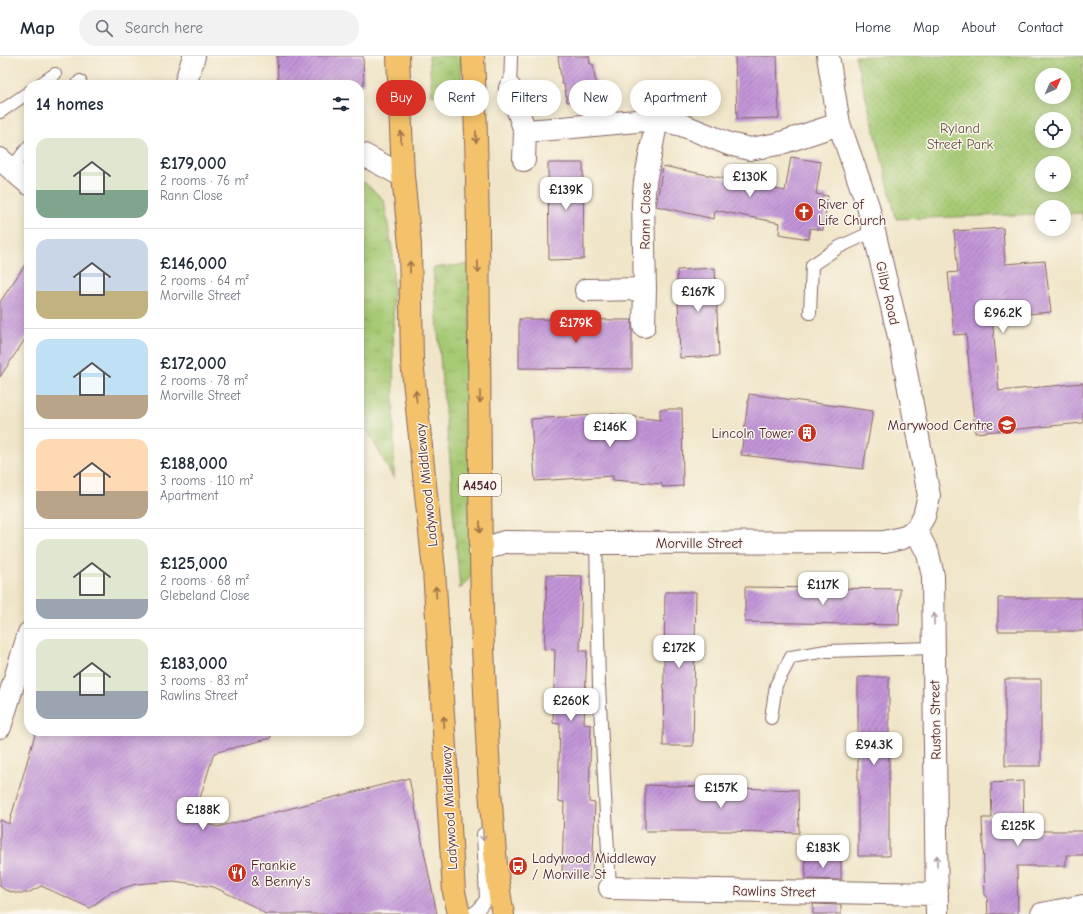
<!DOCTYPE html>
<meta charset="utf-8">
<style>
:root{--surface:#fff;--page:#f2f2f3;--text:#1f2937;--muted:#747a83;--line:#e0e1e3;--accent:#d93025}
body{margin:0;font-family:"Comic Neue",sans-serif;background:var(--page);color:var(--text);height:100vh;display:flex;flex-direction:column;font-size:15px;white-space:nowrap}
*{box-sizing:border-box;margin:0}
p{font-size:13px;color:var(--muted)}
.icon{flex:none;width:22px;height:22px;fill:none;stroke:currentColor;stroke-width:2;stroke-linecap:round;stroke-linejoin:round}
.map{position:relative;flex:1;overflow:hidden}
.side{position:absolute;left:24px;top:24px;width:340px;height:656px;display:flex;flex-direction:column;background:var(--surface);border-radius:16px;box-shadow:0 2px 10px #0003}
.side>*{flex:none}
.guide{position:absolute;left:376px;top:24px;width:380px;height:36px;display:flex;gap:8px}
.needle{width:26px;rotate:45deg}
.buttons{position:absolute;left:1035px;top:12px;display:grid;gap:8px}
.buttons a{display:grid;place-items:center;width:36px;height:36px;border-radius:50%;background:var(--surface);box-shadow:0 2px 10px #0003;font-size:20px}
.price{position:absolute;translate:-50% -34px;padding:0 9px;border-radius:8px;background:#fff;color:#222;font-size:13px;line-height:26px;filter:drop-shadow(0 1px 2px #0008)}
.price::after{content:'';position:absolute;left:50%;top:24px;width:12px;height:9px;margin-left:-6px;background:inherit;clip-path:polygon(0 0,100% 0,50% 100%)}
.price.current{background:var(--accent);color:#fff}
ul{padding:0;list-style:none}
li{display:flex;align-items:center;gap:12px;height:100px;padding:0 12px}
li+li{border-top:1px solid var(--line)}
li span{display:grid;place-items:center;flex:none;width:112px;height:80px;border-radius:12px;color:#555}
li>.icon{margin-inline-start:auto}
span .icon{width:48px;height:48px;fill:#fffc;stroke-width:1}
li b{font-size:17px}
h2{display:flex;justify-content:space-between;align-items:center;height:48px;padding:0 12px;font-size:17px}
.chip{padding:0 14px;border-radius:18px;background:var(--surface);box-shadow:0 2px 10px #0003;font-size:14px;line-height:36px}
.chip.current{background:var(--accent);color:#fff}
header{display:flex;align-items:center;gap:24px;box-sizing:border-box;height:56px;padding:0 20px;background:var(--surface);border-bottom:1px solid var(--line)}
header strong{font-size:19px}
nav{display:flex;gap:22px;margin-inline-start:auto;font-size:14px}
.search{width:280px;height:36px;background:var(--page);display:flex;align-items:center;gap:10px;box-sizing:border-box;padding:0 14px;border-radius:22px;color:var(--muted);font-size:15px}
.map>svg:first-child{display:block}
</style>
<header>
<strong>Map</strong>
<div class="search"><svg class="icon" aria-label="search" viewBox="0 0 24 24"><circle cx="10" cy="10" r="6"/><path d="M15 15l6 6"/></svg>Search here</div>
<nav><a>Home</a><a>Map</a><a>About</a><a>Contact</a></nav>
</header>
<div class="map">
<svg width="1083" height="858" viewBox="0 0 1083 858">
<defs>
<pattern id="grass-tufts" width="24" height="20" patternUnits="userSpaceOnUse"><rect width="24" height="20" fill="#a6c973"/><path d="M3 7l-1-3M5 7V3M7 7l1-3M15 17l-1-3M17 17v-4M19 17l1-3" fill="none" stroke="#90ac64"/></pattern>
<pattern id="park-dots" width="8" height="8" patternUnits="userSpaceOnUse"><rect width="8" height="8" fill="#a6c973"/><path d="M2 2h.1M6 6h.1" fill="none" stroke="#90ac64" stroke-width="1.8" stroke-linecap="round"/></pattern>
<pattern id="building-hatch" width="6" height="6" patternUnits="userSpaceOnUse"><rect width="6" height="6" fill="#c295d8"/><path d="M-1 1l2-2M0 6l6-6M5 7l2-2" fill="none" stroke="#a079af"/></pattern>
</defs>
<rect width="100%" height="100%" fill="#fbf7ec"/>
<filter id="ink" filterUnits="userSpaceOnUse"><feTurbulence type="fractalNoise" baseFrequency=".025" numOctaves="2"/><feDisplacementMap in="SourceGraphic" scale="8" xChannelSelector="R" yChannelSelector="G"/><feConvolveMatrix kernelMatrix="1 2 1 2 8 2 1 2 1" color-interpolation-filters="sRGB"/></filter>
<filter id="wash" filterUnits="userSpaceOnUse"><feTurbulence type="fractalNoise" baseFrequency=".012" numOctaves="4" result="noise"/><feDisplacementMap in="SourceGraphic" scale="16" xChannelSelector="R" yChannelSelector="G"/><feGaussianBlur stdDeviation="0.9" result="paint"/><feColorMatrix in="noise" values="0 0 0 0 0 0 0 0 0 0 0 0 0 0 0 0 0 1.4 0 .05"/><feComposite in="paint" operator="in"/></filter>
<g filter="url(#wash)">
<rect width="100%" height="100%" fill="#f0e5c8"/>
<!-- grass -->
<path fill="url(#grass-tufts)" stroke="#78744f" d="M 429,0 L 461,0 L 462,37 L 444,42 L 432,39 Z
M 359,127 L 365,127 L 384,144 L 393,199 L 394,423 L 367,374 L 359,361 Z
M 469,208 L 475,516 L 460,533 L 452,442 L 451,415 L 442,325 L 433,212 Z"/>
<!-- park -->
<path fill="url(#park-dots)" stroke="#78744f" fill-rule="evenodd" d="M 855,0 L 1083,0 L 1083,165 L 1082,157 L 1064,158 L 1064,151 L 1042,151 L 1042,158 L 896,163 L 884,111 ZM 1042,19 L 1064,19 L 1064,41 L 1042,41 ZM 1042,63 L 1064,63 L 1064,85 L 1042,85 ZM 1042,107 L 1064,107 L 1064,129 L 1042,129 Z"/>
<g id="blocks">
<!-- building -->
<path fill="url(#building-hatch)" d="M 277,0 L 363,0 L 364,29 L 278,29 Z
M 558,0 L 589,0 L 590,8 L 593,8 L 595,24 L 596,24 L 599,42 L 567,46 L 564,28 L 562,28 Z
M 735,0 L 777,0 L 779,62 L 737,63 Z
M 791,101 L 821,106 L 816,138 L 828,140 L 823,174 L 810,172 L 809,183 L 779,178 L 780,167 L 715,154 L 714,163 L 656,150 L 663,110 L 785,135 Z
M 548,107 L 583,107 L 584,203 L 549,204 Z
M 1003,172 L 1005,208 L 1045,205 L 1051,256 L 992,261 L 999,335 L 1083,327 L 1083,367 L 975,377 L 966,278 L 954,279 L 948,217 L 958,216 L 954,175 Z
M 29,203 L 29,277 L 0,321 L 0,246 Z
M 715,212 L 719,300 L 680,302 L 677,214 Z
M 519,263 L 632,264 L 632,313 L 519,312 Z
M 749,338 L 873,355 L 863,413 L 741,399 Z
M 660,353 L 682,353 L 683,430 L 662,431 L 662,428 L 613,424 L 613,420 L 535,425 L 531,363 L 612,358 L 660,364 Z
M 547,519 L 582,520 L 580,595 L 587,595 L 584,668 L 591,669 L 589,746 L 595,747 L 592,822 L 562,821 L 564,746 L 558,745 L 560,668 L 553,667 L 555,594 L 544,593 Z
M 745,531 L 900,533 L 899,569 L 745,566 Z
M 665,536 L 696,536 L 693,690 L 663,690 Z
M 998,542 L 1083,542 L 1083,575 L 998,575 Z
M 858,621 L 889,621 L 889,800 L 858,800 Z
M 1005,623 L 1041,623 L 1041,710 L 1005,710 Z
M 36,675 L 270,675 L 271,682 L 214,697 L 193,765 L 218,771 L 409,722 L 437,858 L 265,858 L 257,852 L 214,831 L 174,825 L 136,828 L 111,836 L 90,852 L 41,830 L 28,837 L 15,837 L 5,834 L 0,830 L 0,764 L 9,768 Z
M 1023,725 L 1024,775 L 1083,775 L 1083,799 L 1066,799 L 1066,810 L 1017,810 L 1018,858 L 988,858 L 987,840 L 985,840 L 982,762 L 992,762 L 991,727 Z
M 645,729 L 798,734 L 799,777 L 728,775 L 645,775 Z
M 805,802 L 841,802 L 841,824 L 806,823 Z
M 813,848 L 841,849 L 841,858 L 813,858 Z"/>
</g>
</g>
<g filter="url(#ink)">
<use href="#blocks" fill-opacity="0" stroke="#846462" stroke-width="1"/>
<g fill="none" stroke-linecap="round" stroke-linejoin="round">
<defs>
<path id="service" d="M 39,29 L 55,18
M 77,29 L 80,25
M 510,32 L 511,0
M 0,56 L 29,36
M 11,113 L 29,90
M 810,257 L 812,209 L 839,191 L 874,175
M 596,487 L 599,630 L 610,832
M 771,662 L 776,629 L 791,601 L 826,595 L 934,592
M 472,858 L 478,854 L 486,843 L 483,778"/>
<path id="minor" d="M 828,0 L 839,68 L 868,150 L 901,289 L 929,440 L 924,460 L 916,474
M 185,29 L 194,0
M 510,32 L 525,75 L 524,104
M 525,75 L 552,73 L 657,63 L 682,69 L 729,88 L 750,93 L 778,88 L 839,68
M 359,100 L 364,99 L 403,120
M 0,103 L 29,128
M 586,234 L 645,233
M 644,270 L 645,233 L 643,148 L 645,126 L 657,63
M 916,474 L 928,498 L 933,520 L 937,858
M 480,495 L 504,486 L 596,487 L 885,486 L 902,482 L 916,474
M 0,671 L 29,577
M 610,832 L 937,838
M 1042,858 L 1083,850"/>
<path id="trunk" d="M 398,0 L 403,120 L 410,189 L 412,305 L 434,514 L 454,836 L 459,858
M 473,0 C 482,197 477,394 483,591 C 486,656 488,721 494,785 C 496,810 498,834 503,858"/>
</defs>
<!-- service casing -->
<use href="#service" stroke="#846462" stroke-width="14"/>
<!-- minor casing -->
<use href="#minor" stroke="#846462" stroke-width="24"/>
<!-- trunk casing -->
<use href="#trunk" stroke="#846462" stroke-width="24"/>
<!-- service -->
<use href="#service" stroke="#fff" stroke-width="12"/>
<!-- minor -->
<use href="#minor" stroke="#fff" stroke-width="22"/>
<!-- trunk -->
<use href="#trunk" stroke="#f3c26a" stroke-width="22"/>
</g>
<!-- one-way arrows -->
<defs><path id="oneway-shaft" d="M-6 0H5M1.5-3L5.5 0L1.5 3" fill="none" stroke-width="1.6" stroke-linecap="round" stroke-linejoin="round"/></defs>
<g stroke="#9e704a">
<use href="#oneway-shaft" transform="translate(401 81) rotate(-92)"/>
<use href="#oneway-shaft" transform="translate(476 81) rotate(89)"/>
<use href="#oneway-shaft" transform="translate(410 211) rotate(-91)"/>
<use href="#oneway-shaft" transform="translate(478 211) rotate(89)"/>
<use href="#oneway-shaft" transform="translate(416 340) rotate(-96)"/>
<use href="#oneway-shaft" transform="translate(480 341) rotate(90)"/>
<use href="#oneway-shaft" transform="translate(480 471) rotate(90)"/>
<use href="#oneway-shaft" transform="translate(436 536) rotate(-94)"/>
<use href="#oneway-shaft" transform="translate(444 666) rotate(-94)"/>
</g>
<g stroke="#ae9aa0">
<use href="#oneway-shaft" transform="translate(934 563) rotate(-91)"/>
<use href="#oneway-shaft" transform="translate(483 779) rotate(87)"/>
<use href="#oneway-shaft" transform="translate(937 805) rotate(-91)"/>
</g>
</g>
<!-- icons -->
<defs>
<symbol id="church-disc" viewBox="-11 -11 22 22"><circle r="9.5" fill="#c8321e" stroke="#fbf7ec"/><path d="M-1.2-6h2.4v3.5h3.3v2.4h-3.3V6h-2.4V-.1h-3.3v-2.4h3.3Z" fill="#fff"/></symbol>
<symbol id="school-disc" viewBox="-11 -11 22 22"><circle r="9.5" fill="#c8321e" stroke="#fbf7ec"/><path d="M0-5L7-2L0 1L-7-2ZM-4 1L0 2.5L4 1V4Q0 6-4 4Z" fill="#fff"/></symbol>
<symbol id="building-disc" viewBox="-11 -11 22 22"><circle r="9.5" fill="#c8321e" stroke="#fbf7ec"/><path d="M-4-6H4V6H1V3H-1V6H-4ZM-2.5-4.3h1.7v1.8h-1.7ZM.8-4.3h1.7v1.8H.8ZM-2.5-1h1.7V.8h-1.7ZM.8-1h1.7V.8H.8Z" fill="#fff"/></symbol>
<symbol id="bus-disc" viewBox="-11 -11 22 22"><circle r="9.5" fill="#c8321e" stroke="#fbf7ec"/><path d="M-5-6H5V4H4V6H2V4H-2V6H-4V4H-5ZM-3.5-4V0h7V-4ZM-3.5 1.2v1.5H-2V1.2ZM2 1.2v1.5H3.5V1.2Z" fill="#fff"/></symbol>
<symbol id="restaurant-disc" viewBox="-11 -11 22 22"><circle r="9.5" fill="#c8321e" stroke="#fbf7ec"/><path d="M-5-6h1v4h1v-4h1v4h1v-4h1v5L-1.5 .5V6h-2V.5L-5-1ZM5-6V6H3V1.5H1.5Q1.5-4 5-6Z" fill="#fff"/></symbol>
</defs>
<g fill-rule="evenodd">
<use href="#church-disc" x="793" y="145" width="22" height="22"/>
<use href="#school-disc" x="996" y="358" width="22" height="22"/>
<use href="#building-disc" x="796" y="366" width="22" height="22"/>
<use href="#bus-disc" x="507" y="799" width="22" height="22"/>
<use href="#restaurant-disc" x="226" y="806" width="22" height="22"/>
</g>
<g text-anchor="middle" stroke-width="3" stroke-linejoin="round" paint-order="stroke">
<!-- shield labels -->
<rect fill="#fbf7ec" stroke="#7f6065" stroke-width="1" x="459" y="418" width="42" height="22" rx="3"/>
<g font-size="13" font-weight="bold" fill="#4a1f2b">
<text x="480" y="434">A4540</text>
</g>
<!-- park labels -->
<g font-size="14" fill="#665241" stroke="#fbf7ec">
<text x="960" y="77">Ryland<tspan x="960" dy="16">Street Park</tspan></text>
</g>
<!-- poi labels -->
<g font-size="14" fill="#4a1f2b" stroke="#fbf7ec" text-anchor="start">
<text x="818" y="153">River of<tspan x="818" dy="16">Life Church</tspan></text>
<text x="993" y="374" text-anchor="end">Marywood Centre</text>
<text x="793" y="382" text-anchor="end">Lincoln Tower</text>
<text x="532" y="807">Ladywood Middleway<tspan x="532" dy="16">/ Morville St</tspan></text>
<text x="251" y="814">Frankie<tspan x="251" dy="16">&amp; Benny's</tspan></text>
</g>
<!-- street labels -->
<g font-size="14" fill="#4a1f2b" stroke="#fbf7ec">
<text transform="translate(645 160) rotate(-89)" y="5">Rann Close</text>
<text transform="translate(888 237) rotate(77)" y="5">Gilby Road</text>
<text transform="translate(426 429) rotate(-96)" y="5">Ladywood Middleway</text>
<text x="699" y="492">Morville Street</text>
<text transform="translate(935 664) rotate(-91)" y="5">Ruston Street</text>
<text transform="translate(449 752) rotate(-93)" y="5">Ladywood Middleway</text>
<text transform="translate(774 835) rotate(1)" y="5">Rawlins Street</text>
</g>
</g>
</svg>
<div class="buttons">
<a><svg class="needle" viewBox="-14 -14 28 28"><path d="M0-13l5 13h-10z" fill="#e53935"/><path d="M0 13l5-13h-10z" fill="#747a83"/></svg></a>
<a><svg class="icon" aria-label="locate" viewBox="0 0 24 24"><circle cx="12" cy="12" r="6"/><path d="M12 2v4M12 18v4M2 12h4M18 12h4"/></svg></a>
<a>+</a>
<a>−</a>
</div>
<b class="price" style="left:750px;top:142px">£130K</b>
<b class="price" style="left:566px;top:155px">£139K</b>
<b class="price" style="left:698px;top:257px">£167K</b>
<b class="price" style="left:1003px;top:278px">£96.2K</b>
<b class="price current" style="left:576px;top:288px">£179K</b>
<b class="price" style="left:610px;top:392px">£146K</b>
<b class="price" style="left:823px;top:550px">£117K</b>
<b class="price" style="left:679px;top:613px">£172K</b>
<b class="price" style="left:571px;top:666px">£260K</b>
<b class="price" style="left:874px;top:710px">£94.3K</b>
<b class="price" style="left:721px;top:753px">£157K</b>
<b class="price" style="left:203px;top:775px">£188K</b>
<b class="price" style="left:1018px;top:791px">£125K</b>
<b class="price" style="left:823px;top:813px">£183K</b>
<div class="guide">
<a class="chip current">Buy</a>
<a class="chip">Rent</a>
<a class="chip">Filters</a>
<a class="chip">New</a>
<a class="chip">Apartment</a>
</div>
<section class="side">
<h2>14 homes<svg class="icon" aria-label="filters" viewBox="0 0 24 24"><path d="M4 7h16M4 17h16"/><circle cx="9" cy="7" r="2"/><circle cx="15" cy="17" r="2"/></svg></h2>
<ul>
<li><span style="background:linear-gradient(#dfe7d0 65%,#7fa58c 0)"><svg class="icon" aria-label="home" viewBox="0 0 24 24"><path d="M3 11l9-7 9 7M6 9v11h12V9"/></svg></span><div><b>£179,000</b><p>2 rooms · 76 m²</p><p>Rann Close</p></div></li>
<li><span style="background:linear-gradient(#c9d6e8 65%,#c2b280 0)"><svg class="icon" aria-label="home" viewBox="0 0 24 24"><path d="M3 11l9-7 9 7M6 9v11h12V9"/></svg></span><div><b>£146,000</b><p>2 rooms · 64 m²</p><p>Morville Street</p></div></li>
<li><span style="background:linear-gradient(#bfe0f5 70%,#b9a48a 0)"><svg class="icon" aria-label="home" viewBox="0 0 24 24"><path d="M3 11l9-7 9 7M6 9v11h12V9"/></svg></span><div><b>£172,000</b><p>2 rooms · 78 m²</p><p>Morville Street</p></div></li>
<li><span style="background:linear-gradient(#ffd9b3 65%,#b9a48a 0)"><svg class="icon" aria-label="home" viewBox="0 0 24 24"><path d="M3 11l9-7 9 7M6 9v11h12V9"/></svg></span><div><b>£188,000</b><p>3 rooms · 110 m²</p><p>Apartment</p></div></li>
<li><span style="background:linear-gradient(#dfe7d0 75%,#9aa5b1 0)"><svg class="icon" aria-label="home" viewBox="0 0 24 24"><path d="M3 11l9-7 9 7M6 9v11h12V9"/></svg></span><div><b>£125,000</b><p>2 rooms · 68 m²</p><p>Glebeland Close</p></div></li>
<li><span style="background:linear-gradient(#dfe7d0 65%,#9aa5b1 0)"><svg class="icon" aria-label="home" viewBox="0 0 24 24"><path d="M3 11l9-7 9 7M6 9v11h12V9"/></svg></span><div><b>£183,000</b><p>3 rooms · 83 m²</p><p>Rawlins Street</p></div></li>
</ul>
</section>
</div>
